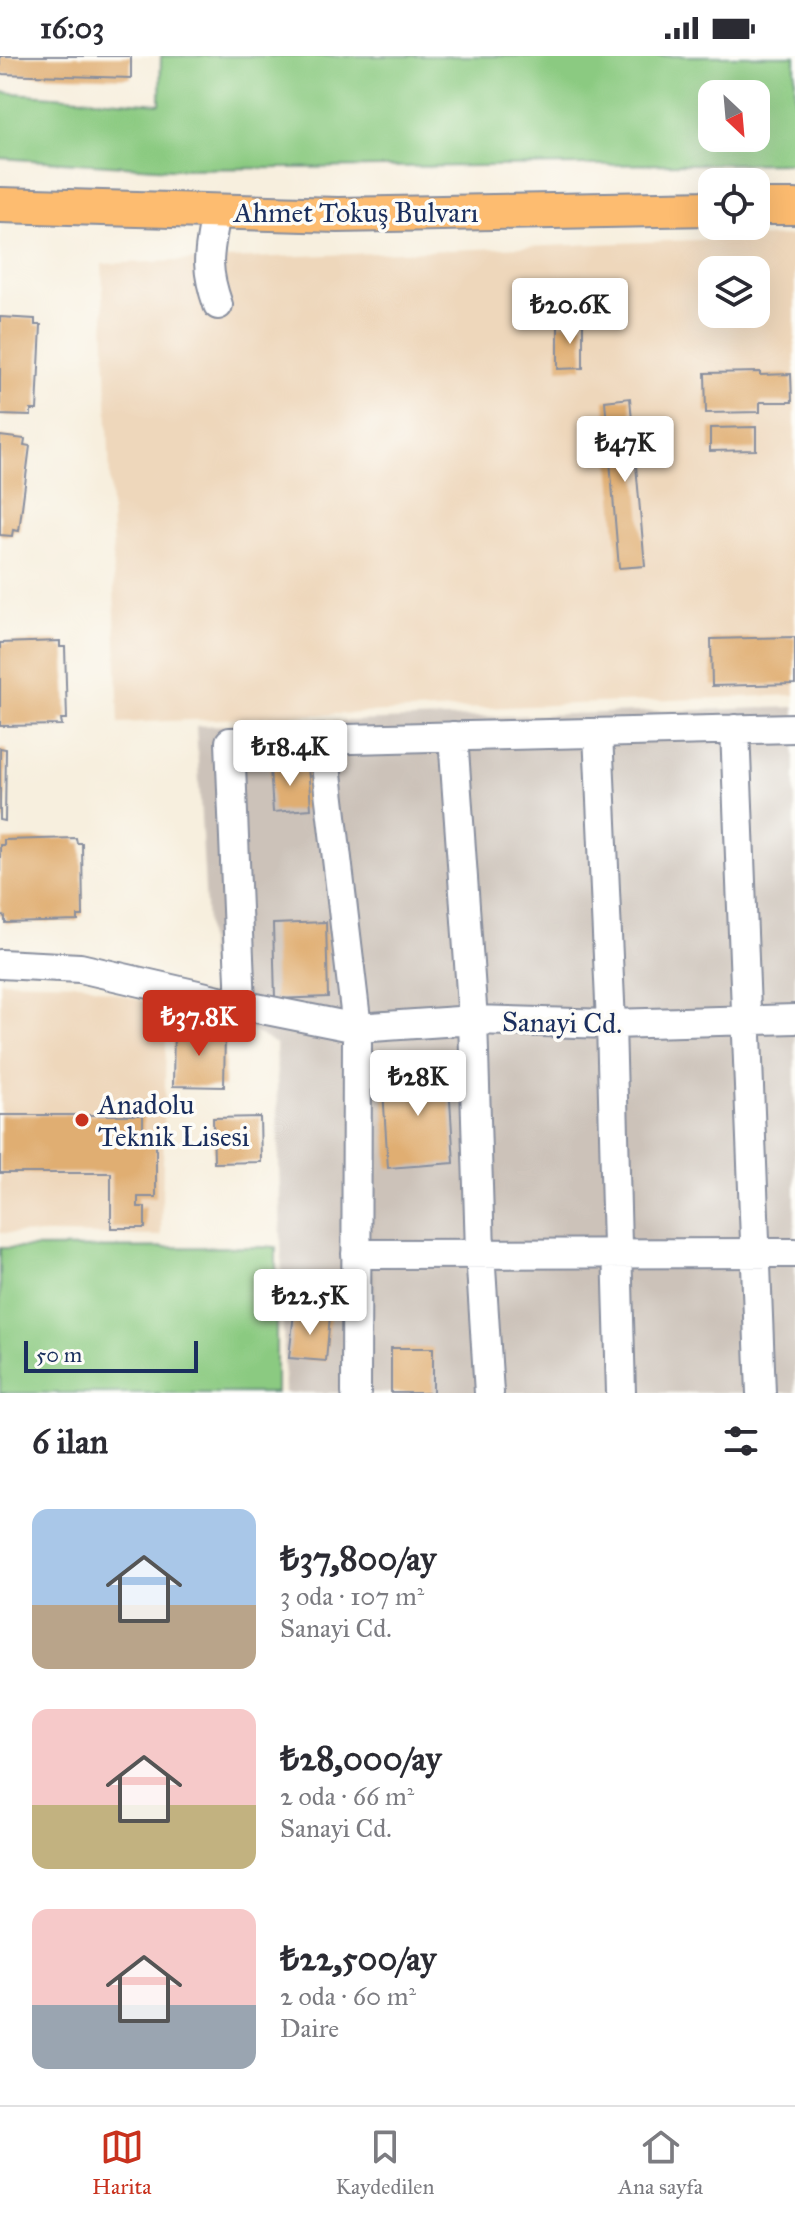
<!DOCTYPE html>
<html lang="tr">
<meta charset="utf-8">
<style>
:root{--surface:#fff;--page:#f2f2f3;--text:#2b2b33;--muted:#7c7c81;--line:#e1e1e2;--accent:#c8321e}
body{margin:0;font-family:"IM FELL Great Primer",serif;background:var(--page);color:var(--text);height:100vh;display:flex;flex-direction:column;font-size:30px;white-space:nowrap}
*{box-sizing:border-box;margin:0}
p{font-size:26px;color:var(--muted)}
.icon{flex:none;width:44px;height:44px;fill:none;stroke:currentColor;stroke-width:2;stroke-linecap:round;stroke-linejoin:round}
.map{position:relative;height:1337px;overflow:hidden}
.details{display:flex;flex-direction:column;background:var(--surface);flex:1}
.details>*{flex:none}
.needle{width:52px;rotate:154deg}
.tools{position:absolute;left:698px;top:24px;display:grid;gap:16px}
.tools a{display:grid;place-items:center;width:72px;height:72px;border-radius:16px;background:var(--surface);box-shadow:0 8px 32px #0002;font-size:40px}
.scale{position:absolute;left:24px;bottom:20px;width:174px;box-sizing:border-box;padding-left:8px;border:4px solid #1b2f5e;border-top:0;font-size:22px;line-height:28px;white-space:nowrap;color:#1b2f5e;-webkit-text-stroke:6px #fdfcf7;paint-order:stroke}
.price{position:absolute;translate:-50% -68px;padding:0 18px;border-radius:8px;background:#fff;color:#222;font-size:26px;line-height:52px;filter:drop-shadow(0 2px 4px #0008)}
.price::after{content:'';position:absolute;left:50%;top:48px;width:24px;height:18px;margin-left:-12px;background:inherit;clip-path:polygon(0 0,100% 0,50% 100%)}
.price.on{background:var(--accent);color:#fff}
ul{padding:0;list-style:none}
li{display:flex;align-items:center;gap:24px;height:200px;padding:0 32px}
li span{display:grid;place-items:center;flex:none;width:224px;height:160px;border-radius:16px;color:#555}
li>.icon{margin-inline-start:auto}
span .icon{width:96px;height:96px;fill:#fffc;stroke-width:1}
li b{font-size:34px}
h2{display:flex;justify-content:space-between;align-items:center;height:96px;padding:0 32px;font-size:34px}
.status{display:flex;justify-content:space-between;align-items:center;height:56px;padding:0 40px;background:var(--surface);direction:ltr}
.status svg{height:22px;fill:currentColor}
.tabs{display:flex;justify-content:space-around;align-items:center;height:112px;border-top:2px solid var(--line);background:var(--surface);font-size:22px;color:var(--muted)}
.tabs a{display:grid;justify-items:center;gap:4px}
.tabs .on{color:var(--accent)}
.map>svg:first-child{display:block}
</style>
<div class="status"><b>16:03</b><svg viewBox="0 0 49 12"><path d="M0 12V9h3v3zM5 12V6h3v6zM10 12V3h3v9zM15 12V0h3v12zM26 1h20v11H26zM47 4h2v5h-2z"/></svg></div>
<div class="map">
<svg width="795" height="1337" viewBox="0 0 795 1337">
<rect width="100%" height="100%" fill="#fdfcf7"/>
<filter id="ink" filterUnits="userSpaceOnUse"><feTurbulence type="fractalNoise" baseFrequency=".0125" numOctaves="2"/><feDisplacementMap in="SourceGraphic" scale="16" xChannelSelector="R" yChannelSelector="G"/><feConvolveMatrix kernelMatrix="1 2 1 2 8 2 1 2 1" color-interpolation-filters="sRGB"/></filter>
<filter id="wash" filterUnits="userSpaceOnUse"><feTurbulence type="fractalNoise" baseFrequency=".006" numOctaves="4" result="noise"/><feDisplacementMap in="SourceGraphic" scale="32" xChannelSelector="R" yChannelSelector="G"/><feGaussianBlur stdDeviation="1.8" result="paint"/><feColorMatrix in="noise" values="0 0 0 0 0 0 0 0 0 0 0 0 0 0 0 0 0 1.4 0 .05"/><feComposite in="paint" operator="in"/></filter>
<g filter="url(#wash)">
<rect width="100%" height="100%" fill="#f7efde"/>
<!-- built -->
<path fill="#eed7bb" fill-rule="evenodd" d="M 795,180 L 795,639 L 119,667 L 102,208 ZM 712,214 L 756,214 L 756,258 L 712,258 Z
M 0,925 L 80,927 L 167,952 L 161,1180 L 0,1177 Z"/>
<!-- industrial -->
<path fill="#ccc2b9" d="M 795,651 L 795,1337 L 285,1337 L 276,988 L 228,962 L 209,907 L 196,670 Z"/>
<!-- green -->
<path fill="#8bca81" stroke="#537c70" stroke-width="2" fill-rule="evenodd" d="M 161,0 L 795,0 L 795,107 L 171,113 L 0,102 L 0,36 L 160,48 ZM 712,38 L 756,38 L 756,82 L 712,82 Z
M 276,1191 L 276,1337 L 0,1337 L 0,1192 Z"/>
<g id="blocks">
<!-- building -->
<path fill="#e0ae72" d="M 0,0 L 131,0 L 131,22 L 0,18 Z
M 0,261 L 35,263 L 35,269 L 41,269 L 37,354 L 31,354 L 31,360 L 0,359 Z
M 583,267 L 583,312 L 558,313 L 558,268 Z
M 760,316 L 760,319 L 791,318 L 792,346 L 760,346 L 760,356 L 706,357 L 705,317 Z
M 630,342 L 645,510 L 619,512 L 605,345 Z
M 756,371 L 756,394 L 710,395 L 710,372 Z
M 0,380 L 25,383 L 24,389 L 30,390 L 19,475 L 13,474 L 12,480 L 0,479 Z
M 795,581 L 795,628 L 712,630 L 711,583 Z
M 60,585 L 60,591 L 65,591 L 67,663 L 61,663 L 62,669 L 0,670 L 0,587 Z
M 0,692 L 6,693 L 5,765 L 0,764 Z
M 308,709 L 311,753 L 273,756 L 270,712 Z
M 76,782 L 77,787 L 82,787 L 83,860 L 78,860 L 78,865 L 5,867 L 5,861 L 0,859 L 0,789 L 4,789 L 4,784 Z
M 326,866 L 328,941 L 275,943 L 273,868 Z
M 174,973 L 225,975 L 224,1031 L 173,1030 Z
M 448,1013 L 454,1107 L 388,1112 L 382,1018 Z
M 0,1059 L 143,1059 L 143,1078 L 156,1078 L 156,1141 L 138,1141 L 138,1151 L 145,1151 L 145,1172 L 111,1172 L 111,1117 L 0,1117 Z
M 260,1061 L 261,1106 L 214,1107 L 213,1062 Z
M 294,1257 L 330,1260 L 326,1305 L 289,1302 Z
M 391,1292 L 433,1292 L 433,1337 L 391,1337 Z"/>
</g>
</g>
<g filter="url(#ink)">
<use href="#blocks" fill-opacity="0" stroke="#898f9e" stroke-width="2"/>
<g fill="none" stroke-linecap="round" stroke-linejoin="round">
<defs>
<path id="minor" d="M 216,157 C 209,197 204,209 218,249
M 735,673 L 761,1337
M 598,677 L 611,968 L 621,1337
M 453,680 L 473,964 L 480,1196 L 489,1337
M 323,684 L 357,972 L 356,1337
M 0,908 L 80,912 L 241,949 L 357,972 L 473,964 L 611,968 L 795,963
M 241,949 L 230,686 L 795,672
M 356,1198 L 795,1197"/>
<path id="major" d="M 0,149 L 338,159 L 712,152
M 756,151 L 795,151"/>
</defs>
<!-- minor casing -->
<use href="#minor" stroke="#898f9e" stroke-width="32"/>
<!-- major casing -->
<use href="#major" stroke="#898f9e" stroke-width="38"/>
<!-- minor -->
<use href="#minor" stroke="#fff" stroke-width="28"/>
<!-- major -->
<use href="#major" stroke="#fdbc70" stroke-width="34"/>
</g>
</g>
<!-- markers -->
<circle fill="#c8321e" stroke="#fdfcf7" stroke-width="3" cx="82" cy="1064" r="8"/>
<g text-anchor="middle" stroke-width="7" stroke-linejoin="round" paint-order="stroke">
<!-- street labels -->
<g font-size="28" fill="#1b2f5e" stroke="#fdfcf7">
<text x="356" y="166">Ahmet Tokuş Bulvarı</text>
<text transform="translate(562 966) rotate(1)" y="10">Sanayi Cd.</text>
</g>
<!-- poi labels -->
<g font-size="28" fill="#1b2f5e" stroke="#fdfcf7" text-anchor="start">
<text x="98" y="1058">Anadolu<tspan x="98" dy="32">Teknik Lisesi</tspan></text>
</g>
</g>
</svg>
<div class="tools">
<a><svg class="needle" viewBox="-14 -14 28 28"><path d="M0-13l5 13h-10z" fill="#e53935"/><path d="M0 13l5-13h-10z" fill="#7c7c81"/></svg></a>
<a><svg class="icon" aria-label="locate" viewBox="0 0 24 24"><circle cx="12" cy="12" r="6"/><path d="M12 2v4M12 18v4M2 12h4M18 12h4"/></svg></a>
<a><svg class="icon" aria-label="layers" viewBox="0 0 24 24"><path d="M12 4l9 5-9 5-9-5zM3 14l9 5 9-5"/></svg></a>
</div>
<div class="scale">50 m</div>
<b class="price" style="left:570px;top:290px">₺20.6K</b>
<b class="price" style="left:625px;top:428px">₺47K</b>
<b class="price" style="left:290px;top:732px">₺18.4K</b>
<b class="price on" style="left:199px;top:1002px">₺37.8K</b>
<b class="price" style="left:418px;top:1062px">₺28K</b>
<b class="price" style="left:310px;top:1281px">₺22.5K</b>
</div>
<section class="details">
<h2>6 ilan<svg class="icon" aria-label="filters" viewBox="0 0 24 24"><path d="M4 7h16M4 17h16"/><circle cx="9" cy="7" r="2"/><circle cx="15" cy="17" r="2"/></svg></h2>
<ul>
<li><span style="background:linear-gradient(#a9c7e8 60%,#b9a48a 0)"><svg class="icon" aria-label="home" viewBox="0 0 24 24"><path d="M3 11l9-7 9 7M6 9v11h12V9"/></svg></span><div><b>₺37,800/ay</b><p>3 oda · 107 m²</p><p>Sanayi Cd.</p></div></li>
<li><span style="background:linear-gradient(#f6c9c9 60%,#c2b280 0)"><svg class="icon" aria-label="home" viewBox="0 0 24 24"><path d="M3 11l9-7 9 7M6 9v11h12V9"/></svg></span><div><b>₺28,000/ay</b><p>2 oda · 66 m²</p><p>Sanayi Cd.</p></div></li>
<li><span style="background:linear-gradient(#f6c9c9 60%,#9aa5b1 0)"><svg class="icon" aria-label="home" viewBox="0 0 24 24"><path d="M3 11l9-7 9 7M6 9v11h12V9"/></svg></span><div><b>₺22,500/ay</b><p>2 oda · 60 m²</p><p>Daire</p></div></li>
</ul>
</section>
<nav class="tabs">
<a class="on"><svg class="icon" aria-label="map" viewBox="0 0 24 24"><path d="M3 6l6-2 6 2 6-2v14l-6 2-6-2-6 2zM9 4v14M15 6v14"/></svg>Harita</a>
<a><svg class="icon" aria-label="saved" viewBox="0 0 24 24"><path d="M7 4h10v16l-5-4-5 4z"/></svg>Kaydedilen</a>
<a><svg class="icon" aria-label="home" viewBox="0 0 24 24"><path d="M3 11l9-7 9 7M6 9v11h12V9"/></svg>Ana sayfa</a>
</nav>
